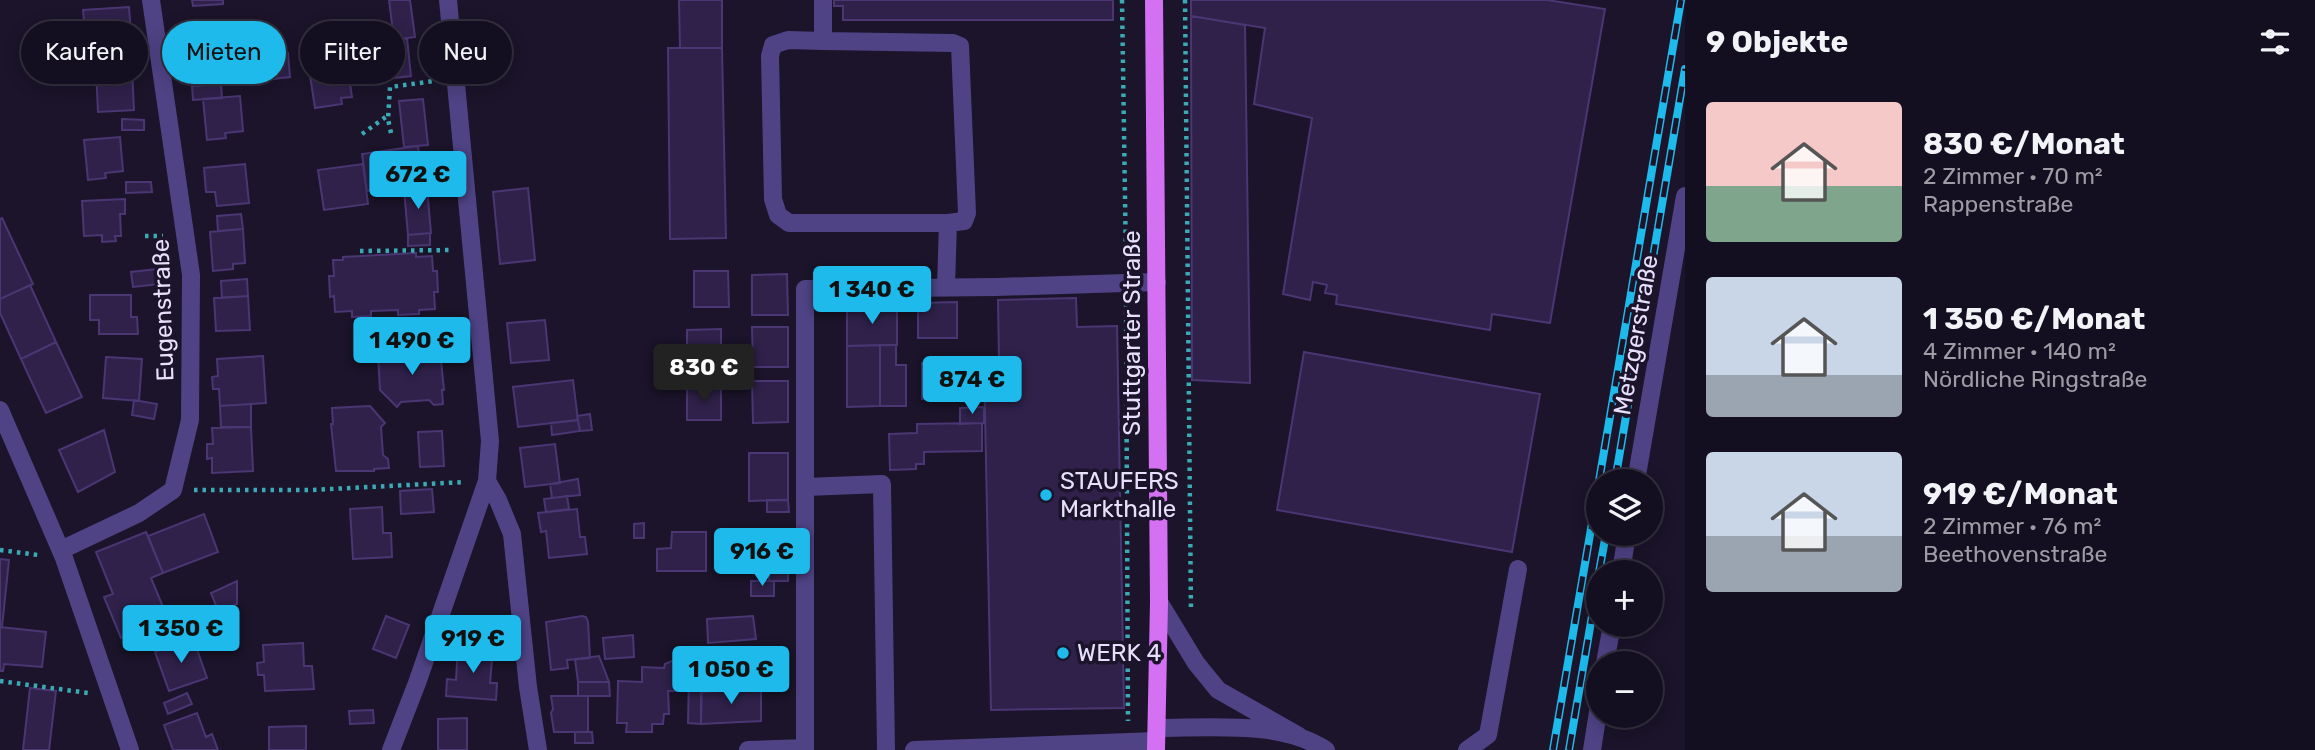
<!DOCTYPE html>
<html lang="de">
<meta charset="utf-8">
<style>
:root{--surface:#140f20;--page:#1d1829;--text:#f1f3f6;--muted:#9d9ca5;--line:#332f3e;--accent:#1dbaeb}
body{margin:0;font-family:Rubik,sans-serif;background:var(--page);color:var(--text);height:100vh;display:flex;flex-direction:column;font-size:26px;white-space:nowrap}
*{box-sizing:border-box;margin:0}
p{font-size:23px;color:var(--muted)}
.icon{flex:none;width:38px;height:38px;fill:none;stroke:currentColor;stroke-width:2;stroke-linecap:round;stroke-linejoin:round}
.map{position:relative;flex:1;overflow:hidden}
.panel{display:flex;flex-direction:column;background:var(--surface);width:630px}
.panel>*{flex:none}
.top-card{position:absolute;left:21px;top:21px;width:665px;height:63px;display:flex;gap:14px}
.buttons{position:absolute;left:1586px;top:469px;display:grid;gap:14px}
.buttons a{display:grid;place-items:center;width:77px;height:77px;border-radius:50%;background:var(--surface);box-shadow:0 4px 18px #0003,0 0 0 2px var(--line);font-size:35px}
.price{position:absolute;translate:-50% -60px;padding:0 16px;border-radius:7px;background:var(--accent);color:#111;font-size:23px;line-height:46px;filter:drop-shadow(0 2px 4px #0008)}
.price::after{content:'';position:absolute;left:50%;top:42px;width:21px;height:16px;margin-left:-10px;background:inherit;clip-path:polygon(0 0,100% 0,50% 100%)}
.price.active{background:#222;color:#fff}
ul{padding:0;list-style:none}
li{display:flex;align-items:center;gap:21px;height:175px;padding:0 21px}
li span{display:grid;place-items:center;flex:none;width:196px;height:140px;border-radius:7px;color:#555}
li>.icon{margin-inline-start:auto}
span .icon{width:84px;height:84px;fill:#fffc;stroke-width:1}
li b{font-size:30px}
h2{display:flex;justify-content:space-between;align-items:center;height:84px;padding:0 21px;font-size:30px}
.pill{padding:0 24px;border-radius:32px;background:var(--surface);box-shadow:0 4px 18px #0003,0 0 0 2px var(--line);font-size:24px;line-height:63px}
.pill.active{background:var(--accent);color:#111}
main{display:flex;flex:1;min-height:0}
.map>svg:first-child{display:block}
</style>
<main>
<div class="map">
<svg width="1685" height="750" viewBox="0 0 1685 750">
<rect width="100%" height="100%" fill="#1b142a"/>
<!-- building -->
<path fill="#2f214a" stroke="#4a3673" stroke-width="2" d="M 192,0 L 223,0 L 223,4 L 193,6 Z
M 389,0 L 410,0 L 415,37 L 394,40 Z
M 679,0 L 722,0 L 722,48 L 680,48 Z
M 834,0 L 1113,0 L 1113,20 L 843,20 L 843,6 L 834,6 Z
M 1191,0 L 1547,0 L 1605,9 L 1550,323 L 1492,314 L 1490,330 L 1336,304 L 1337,295 L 1325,293 L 1327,285 L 1313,282 L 1310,300 L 1283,294 L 1312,118 L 1254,104 L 1265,28 L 1191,16 Z
M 129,7 L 131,34 L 77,38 L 76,20 L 84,20 L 83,10 Z
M 1191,16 L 1245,25 L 1250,383 L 1192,380 Z
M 231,34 L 234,67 L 199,70 L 196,37 Z
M 407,38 L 411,76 L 350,83 L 347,63 L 342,64 L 340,45 Z
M 668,48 L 722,48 L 726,238 L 670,239 Z
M 288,53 L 290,77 L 236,83 L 233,59 Z
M 347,63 L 352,97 L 341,98 L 342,104 L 315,108 L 309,69 Z
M 220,68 L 221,84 L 192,86 L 191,71 Z
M 132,69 L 134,110 L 98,112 L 96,70 Z
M 221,84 L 222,98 L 193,100 L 192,86 Z
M 240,96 L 243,131 L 225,133 L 226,138 L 207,140 L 203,99 Z
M 423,99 L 428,145 L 404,147 L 399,101 Z
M 122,119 L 144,120 L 144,130 L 122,130 Z
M 120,137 L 123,171 L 105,173 L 106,178 L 88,180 L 84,140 Z
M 418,146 L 423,183 L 367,191 L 362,154 Z
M 245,164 L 249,203 L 217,206 L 215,192 L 206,192 L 204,168 Z
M 363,164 L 368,204 L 324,210 L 318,170 Z
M 126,182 L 151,182 L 152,192 L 126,193 Z
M 427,188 L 431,233 L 408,235 L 404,190 Z
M 528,188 L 535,260 L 500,264 L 493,192 Z
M 125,199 L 125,214 L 120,214 L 121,236 L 115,236 L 116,241 L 102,242 L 102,235 L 84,236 L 82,201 Z
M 241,214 L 243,229 L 218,231 L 217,216 Z
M 2,218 L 33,284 L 0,299 L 0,219 Z
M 243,229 L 245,263 L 233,264 L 233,269 L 213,271 L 210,232 Z
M 430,233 L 430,245 L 408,246 L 408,235 Z
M 416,253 L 416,257 L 432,256 L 433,271 L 437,271 L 438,292 L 434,292 L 435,309 L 419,310 L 419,314 L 398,315 L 398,310 L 371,311 L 371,316 L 352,317 L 352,311 L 335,312 L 334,296 L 330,297 L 329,276 L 334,276 L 333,260 L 343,260 L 343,257 Z
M 157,269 L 159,284 L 133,287 L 131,272 Z
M 694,271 L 728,271 L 729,307 L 694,307 Z
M 787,274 L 788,315 L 752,315 L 752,275 Z
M 247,279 L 248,296 L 222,298 L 221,281 Z
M 30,285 L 56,342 L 21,359 L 0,313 L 0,299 Z
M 90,295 L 131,295 L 131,317 L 137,317 L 138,334 L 99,334 L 99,320 L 90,320 Z
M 248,296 L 250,330 L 216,331 L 214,298 Z
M 1076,298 L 1077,327 L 1117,326 L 1124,708 L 991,710 L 984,361 L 999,361 L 998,300 Z
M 957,302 L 957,338 L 918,338 L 918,303 Z
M 847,306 L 897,306 L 897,345 L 847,346 Z
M 545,320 L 549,360 L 511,363 L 507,323 Z
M 752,327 L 788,327 L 788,367 L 753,367 Z
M 721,329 L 721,365 L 687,365 L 687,330 Z
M 423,336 L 424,352 L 394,353 L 394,338 Z
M 56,342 L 82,397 L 46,413 L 21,359 Z
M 880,345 L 880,406 L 847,407 L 847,346 Z
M 880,345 L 896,345 L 896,365 L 906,365 L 906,406 L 880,406 Z
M 440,351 L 444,390 L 442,390 L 443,404 L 434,405 L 429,400 L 401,402 L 397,407 L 380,390 L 378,354 Z
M 1304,352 L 1540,394 L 1512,552 L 1277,510 Z
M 263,356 L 266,403 L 220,406 L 219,389 L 213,389 L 212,377 L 218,376 L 217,359 Z
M 106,357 L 142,359 L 139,401 L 103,398 Z
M 922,363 L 958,363 L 958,399 L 922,399 Z
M 661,370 L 680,370 L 680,383 L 661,383 Z
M 573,380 L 578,420 L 518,427 L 513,387 Z
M 752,381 L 788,381 L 788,422 L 753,423 Z
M 687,388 L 721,388 L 721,420 L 687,420 Z
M 134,400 L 157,404 L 154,419 L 132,415 Z
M 251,404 L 251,427 L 221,427 L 220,406 Z
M 370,406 L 385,423 L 381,427 L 383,455 L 388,459 L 389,468 L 374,469 L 374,471 L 336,471 L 331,424 L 333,424 L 332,408 Z
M 984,407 L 984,423 L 960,424 L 960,408 Z
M 590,414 L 592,430 L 580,431 L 577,416 Z
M 578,420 L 580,431 L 552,435 L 551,423 Z
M 982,423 L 982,451 L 924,452 L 924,464 L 916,464 L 916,469 L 890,470 L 889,434 L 917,433 L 917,424 Z
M 251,427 L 253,471 L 212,473 L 212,458 L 207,459 L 207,444 L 213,444 L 212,428 Z
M 104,430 L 115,472 L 78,492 L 59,450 Z
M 442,431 L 444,466 L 420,467 L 418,432 Z
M 555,444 L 560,483 L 525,487 L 520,448 Z
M 749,453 L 788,453 L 788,500 L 749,501 Z
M 578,479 L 580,495 L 552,498 L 550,484 Z
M 432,489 L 434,512 L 401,514 L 400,491 Z
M 567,496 L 569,509 L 546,512 L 544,499 Z
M 767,500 L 788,500 L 789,512 L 767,512 Z
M 382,507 L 383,533 L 391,533 L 392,557 L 353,559 L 350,509 Z
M 577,509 L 580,537 L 585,537 L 587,554 L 549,558 L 546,531 L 541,532 L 538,513 Z
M 204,514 L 218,552 L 163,573 L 148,536 Z
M 644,523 L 644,538 L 634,538 L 634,524 Z
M 789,531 L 789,571 L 755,572 L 754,532 Z
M 146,532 L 163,573 L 151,578 L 168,619 L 121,638 L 104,597 L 113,594 L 96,552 Z
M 672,532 L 706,532 L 706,571 L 657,571 L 657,549 L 671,548 Z
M 0,559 L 9,560 L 2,627 L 0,627 Z
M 788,571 L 788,581 L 769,581 L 769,572 Z
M 237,581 L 237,604 L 219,613 L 211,593 Z
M 751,581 L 774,581 L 774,596 L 751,596 Z
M 386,616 L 409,625 L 396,658 L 373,649 Z
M 582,616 L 586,617 L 588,622 L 590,658 L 567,660 L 568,668 L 551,670 L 546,622 Z
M 753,616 L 756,639 L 708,643 L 707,619 Z
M 198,618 L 203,631 L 191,636 L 186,623 Z
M 0,627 L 46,632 L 42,667 L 4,664 L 3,671 L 0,671 Z
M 633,635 L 634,657 L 605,659 L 603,638 Z
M 193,638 L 207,678 L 169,691 L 155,652 Z
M 303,643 L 304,666 L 312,666 L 314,689 L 265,691 L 264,675 L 258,675 L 257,663 L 264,662 L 263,645 Z
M 458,646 L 493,649 L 490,683 L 497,683 L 496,700 L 446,696 L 447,679 L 456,680 Z
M 599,656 L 609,682 L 578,682 L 575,659 Z
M 672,661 L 680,665 L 680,691 L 668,691 L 669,714 L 664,714 L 663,724 L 652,724 L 652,732 L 626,732 L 627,723 L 617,723 L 618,681 L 642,682 L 642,667 L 664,668 L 665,664 Z
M 689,675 L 702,676 L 701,724 L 688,723 Z
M 578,682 L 609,682 L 610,696 L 578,696 Z
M 718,687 L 727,687 L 739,692 L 739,688 L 761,687 L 761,721 L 701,724 L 701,692 L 718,691 Z
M 30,688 L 56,691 L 49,750 L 23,750 Z
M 187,693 L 192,704 L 168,714 L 164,703 Z
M 551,696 L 588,696 L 588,732 L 554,732 L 551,713 L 553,709 Z
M 373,710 L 374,723 L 350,724 L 349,711 Z
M 197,713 L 206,737 L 212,734 L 218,750 L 173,750 L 164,725 Z
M 467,718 L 467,750 L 438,750 L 438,719 Z
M 306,726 L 306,750 L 269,750 L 269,727 Z
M 575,732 L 592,732 L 593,743 L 575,743 Z"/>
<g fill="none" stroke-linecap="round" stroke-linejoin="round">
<!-- path -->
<path stroke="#3caab4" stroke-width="4.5" stroke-dasharray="3.5 5" stroke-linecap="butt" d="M 1122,0 L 1126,263
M 1185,0 L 1191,612
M 113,58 L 138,59
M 391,133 L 388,119 L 390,87 L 434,81
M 362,134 L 387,116
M 145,236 L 163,236
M 360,251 L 453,250
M 1126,303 L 1128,721
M 194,490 L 312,490 L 465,482
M 0,550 L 38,555
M 0,681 L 88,693"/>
<!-- minor -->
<path stroke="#4f4385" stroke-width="18" d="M 823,0 L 823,41 L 788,40 L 773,45 L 770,56 L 773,199 L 778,215 L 789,223 L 948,223 L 946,287
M 823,41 L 953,43 L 960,46 L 967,213 L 964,221 L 948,223
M 0,410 L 64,558 L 130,750
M 487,481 L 498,500 L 512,534 L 528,687 L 538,750
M 1636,481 L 1685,196
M 806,487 L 882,484 L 886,750
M 61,550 L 139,513 L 173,490 L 190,420 L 191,275 L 151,0
M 1621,572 L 1627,534
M 1159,602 L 1196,663 L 1218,690 L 1299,736
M 1605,663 L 1612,625
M 1157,728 C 1210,728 1280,720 1326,750
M 391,750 L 417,683 L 487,481 L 490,441 L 448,0
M 748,750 L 805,748
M 805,750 L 805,289 L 996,287 L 1157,282
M 914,750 L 1156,741
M 1467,750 L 1488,735 L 1518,569
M 1592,750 L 1598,712"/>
<!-- major -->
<path stroke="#d471f2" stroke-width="18" d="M 1154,0 L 1159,602 L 1156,750"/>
<defs>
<path id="rail" d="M 1599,481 L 1681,0
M 1615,481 L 1685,69
M 1599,572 L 1606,534
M 1553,750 L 1598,488
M 1569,750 L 1598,581"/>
</defs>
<!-- rail casing -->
<use href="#rail" stroke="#1dbaeb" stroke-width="8"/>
<!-- rail -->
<use href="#rail" stroke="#1b142a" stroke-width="5" stroke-dasharray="16" stroke-linecap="butt"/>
</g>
<!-- markers -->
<g fill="#1dbaeb" stroke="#1b142a" stroke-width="2.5">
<circle cx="1046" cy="495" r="7"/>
<circle cx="1063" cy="653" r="7"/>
</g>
<g text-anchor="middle" stroke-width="7" stroke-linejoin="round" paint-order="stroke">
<!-- street labels -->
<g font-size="24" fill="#e7e0fc" stroke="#1b142a">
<text transform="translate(163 310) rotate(-92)" y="8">Eugenstraße</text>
<text transform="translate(1132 333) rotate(-90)" y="8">Stuttgarter Straße</text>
<text transform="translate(1636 335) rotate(-80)" y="8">Metzgerstraße</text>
</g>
<!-- poi labels -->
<g font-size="24" fill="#e7e0fc" stroke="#1b142a" text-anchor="start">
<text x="1060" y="489">STAUFERS<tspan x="1060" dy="28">Markthalle</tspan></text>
<text x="1077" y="661">WERK 4</text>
</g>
</g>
</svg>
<div class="buttons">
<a><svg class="icon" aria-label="layers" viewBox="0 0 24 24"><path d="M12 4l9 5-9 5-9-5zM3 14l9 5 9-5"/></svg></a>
<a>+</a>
<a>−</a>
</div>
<b class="price" style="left:418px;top:211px">672 €</b>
<b class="price" style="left:872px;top:326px">1 340 €</b>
<b class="price" style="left:412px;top:377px">1 490 €</b>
<b class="price active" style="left:704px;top:404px">830 €</b>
<b class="price" style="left:972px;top:416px">874 €</b>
<b class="price" style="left:762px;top:588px">916 €</b>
<b class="price" style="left:181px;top:665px">1 350 €</b>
<b class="price" style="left:473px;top:675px">919 €</b>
<b class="price" style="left:731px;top:706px">1 050 €</b>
<div class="top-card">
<a class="pill">Kaufen</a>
<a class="pill active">Mieten</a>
<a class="pill">Filter</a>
<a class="pill">Neu</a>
</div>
</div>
<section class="panel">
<h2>9 Objekte<svg class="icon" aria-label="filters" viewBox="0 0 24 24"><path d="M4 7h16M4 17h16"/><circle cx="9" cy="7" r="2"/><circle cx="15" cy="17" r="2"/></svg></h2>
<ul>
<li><span style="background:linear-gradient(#f6c9c9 60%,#7fa58c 0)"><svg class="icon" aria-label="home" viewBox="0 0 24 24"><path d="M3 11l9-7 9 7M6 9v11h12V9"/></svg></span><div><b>830 €/Monat</b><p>2 Zimmer · 70 m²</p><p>Rappenstraße</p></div></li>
<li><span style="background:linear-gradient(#c9d6e8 70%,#9aa5b1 0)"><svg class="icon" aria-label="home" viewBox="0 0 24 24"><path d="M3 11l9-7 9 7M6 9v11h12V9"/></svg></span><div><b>1 350 €/Monat</b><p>4 Zimmer · 140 m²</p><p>Nördliche Ringstraße</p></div></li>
<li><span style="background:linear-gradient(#c9d6e8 60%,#9aa5b1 0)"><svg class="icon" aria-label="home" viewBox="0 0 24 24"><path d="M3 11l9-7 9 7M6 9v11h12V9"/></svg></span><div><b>919 €/Monat</b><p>2 Zimmer · 76 m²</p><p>Beethovenstraße</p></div></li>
</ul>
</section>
</main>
